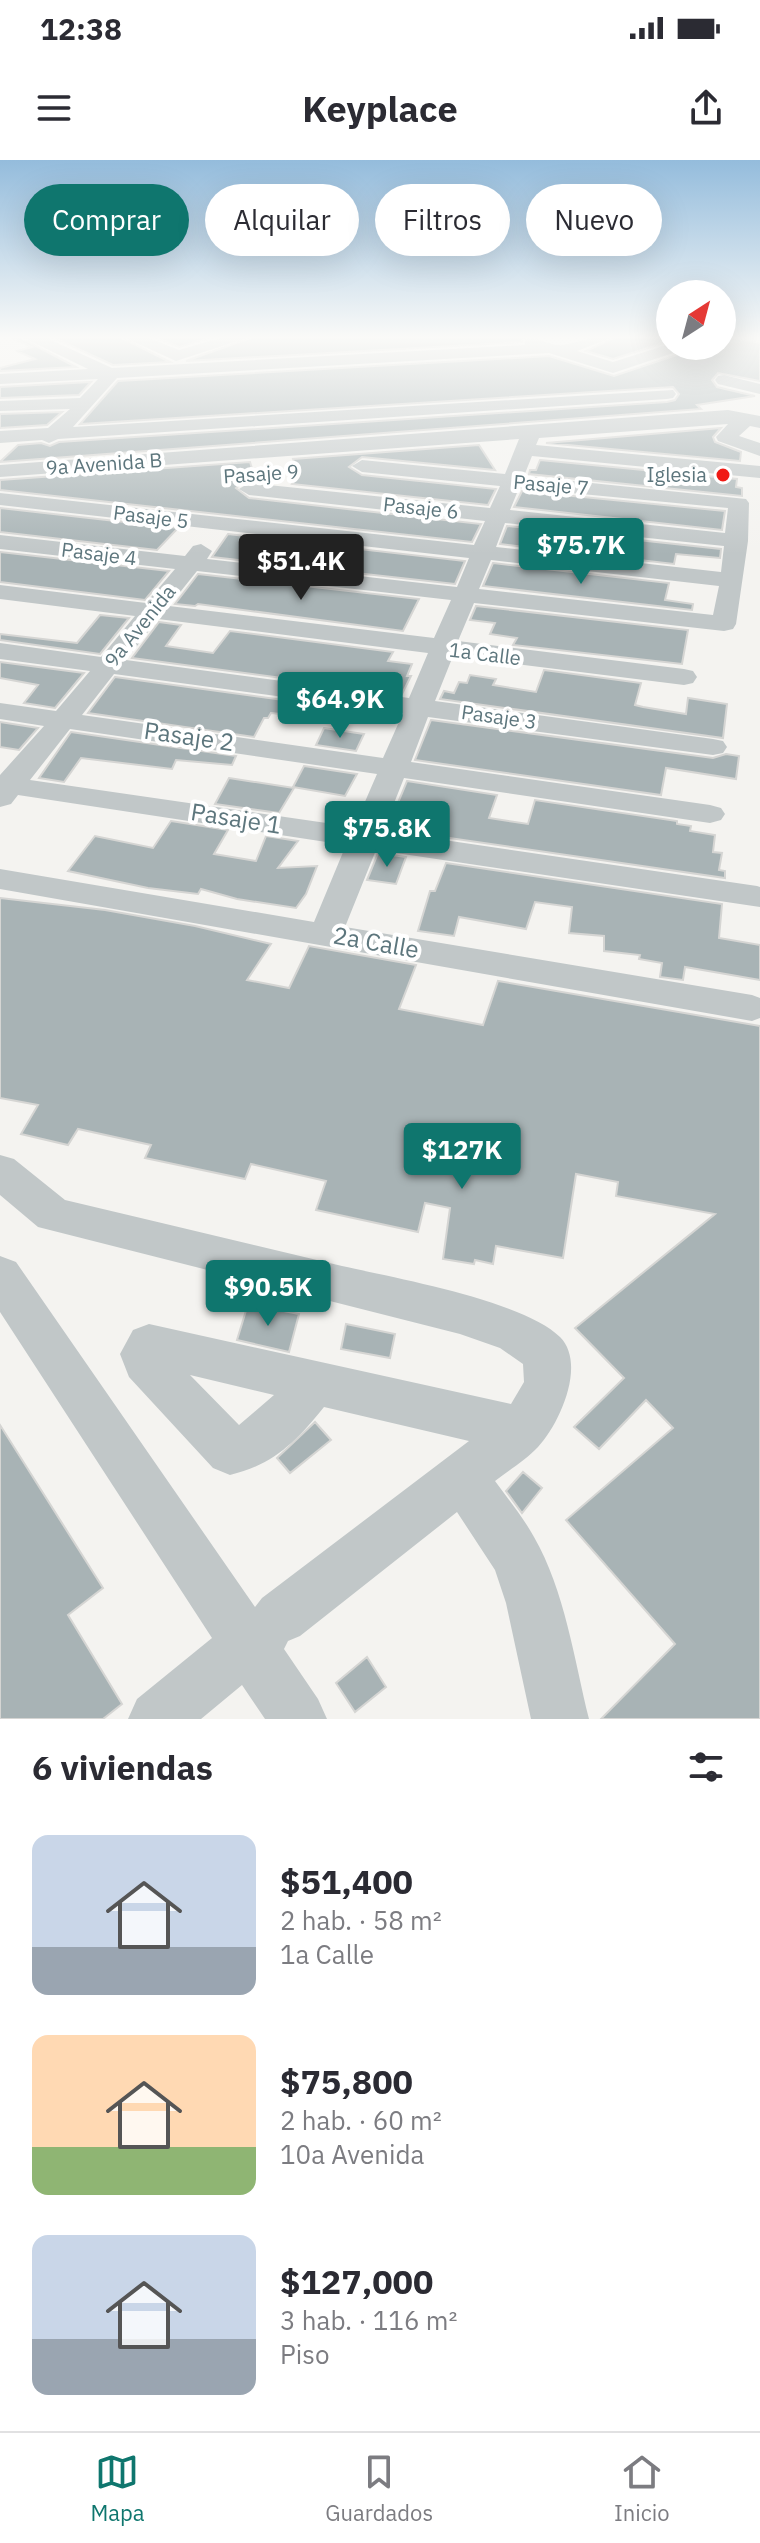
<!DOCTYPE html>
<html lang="es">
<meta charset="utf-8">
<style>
:root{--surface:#fff;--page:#f2f2f3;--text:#2b2b33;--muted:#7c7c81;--line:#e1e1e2;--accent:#0f766e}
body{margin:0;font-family:"IBM Plex Sans",sans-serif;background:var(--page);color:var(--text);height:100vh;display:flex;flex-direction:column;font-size:30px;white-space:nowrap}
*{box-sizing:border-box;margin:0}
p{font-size:26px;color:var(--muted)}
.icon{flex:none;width:44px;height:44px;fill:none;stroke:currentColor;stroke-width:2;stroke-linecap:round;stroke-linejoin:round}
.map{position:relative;height:1559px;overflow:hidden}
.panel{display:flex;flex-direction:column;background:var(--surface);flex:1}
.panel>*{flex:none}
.banner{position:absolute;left:24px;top:24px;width:712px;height:72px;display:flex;gap:16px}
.needle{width:52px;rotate:36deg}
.tools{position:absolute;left:656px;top:120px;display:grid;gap:16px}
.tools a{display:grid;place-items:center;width:80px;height:80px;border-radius:50%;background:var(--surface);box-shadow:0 8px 32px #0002;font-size:40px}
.price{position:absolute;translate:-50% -68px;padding:0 18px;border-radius:8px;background:var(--accent);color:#fff;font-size:26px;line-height:52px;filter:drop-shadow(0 2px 4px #0008)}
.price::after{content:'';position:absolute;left:50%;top:48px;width:24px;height:18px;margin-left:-12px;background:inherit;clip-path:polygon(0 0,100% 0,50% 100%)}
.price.active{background:#222;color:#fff}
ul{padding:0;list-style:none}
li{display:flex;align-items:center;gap:24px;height:200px;padding:0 32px}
li span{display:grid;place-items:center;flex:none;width:224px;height:160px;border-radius:16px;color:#555}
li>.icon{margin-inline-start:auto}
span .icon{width:96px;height:96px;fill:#fffc;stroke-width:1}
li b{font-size:34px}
h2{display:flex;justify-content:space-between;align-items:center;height:96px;padding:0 32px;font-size:34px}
.tag{padding:0 28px;border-radius:36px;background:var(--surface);box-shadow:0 8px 32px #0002;font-size:28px;line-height:72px}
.tag.active{background:var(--accent);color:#fff}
.status{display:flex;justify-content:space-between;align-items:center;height:56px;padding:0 40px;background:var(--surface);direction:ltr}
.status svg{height:22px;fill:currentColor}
header{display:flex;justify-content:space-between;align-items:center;height:104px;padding:0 32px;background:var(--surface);font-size:36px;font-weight:700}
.dock{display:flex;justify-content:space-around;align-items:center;height:112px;border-top:2px solid var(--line);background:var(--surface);font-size:22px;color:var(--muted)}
.dock a{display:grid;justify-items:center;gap:4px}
.dock .active{color:var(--accent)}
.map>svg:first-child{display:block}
</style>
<div class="status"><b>12:38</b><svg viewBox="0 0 49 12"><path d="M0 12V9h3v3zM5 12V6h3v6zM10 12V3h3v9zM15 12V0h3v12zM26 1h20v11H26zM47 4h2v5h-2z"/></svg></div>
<header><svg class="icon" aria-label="menu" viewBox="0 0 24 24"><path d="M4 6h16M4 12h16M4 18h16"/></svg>Keyplace<svg class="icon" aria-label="share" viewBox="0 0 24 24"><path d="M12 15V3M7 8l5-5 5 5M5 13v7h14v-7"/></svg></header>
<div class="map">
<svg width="760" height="1559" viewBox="0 0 760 1559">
<rect width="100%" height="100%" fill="#f4f3f0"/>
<!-- building -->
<path fill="#a8b3b5" stroke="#d5d5d3" stroke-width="2" d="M 7,176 L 17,176 L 76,207 L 0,211 L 0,208 L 35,199 L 17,191 L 32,187 Z
M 50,176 L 118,176 L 170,202 L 113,205 Z
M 152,176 L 216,176 L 179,187 Z
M 256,176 L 524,176 L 522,182 L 186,201 Z
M 618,176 L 670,176 L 670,181 L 613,199 L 586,191 Z
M 722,176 L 760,183 L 760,221 L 718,213 L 712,220 L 717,227 L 755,236 L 697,245 L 701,249 L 0,302 L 18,285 L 41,283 L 50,286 L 59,282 L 667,242 L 675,240 L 679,234 L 673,227 L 80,264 L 118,221 L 549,196 L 614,216 L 686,192 L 690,186 L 722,186 Z
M 91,222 L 79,235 L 0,238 L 0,227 Z
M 62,252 L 47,265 L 0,268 L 0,254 Z
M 721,268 L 713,277 L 715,282 L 741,292 L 740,301 L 546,283 Z
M 479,285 L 495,310 L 362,297 L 349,307 L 362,315 L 496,329 L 488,345 L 292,324 L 298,315 L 293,299 Z
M 540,300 L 737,319 L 736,327 L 742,328 L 742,336 L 529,314 L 530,310 L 536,310 Z
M 250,302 L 256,321 L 247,320 L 236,328 L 249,338 L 481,364 L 472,382 L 0,330 L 0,320 Z
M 522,331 L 725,351 L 722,370 L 514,347 Z
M 0,348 L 178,368 L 157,390 L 0,372 Z
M 507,366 L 721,389 L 720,398 L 676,394 L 674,404 L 500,384 Z
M 228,374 L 465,401 L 455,424 L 212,397 Z
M 0,392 L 169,411 L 145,440 L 0,422 Z
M 493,403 L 669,423 L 665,440 L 693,444 L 692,450 L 483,426 Z
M 198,414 L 419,439 L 403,471 L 198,444 L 195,446 L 175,444 Z
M 476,446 L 688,470 L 682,504 L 513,485 L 517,478 L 490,474 L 495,463 L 470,460 Z
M 100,455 L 129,458 L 100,494 L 0,480 L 0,474 L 77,483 Z
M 159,462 L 181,465 L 166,486 L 213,493 L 230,471 L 393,492 L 388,501 L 412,504 L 407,516 L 411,516 L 402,534 L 132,498 Z
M 0,502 L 84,513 L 55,548 L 24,543 L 38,525 L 0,518 Z
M 544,510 L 641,523 L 635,545 L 643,547 L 686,554 L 688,538 L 727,544 L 723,578 L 440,539 L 444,531 L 454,533 L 459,522 L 467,523 L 470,515 L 496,519 L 493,525 L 536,532 Z
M 115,517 L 306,543 L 300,556 L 271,553 L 268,558 L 264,558 L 254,577 L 88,553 Z
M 431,560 L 713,598 L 726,594 L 739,596 L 736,619 L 666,608 L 661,635 L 415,600 Z
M 0,562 L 38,568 L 19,590 L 0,587 Z
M 324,568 L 364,574 L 356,591 L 316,585 Z
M 71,572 L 236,596 L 232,605 L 176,600 L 172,609 L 81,598 L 64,622 L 39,618 Z
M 304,606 L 357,614 L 345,636 L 293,627 Z
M 229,618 L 294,628 L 279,653 L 215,644 Z
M 407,621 L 497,635 L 489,658 L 528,664 L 535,640 L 677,661 L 677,664 L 691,666 L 690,671 L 715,675 L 713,692 L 722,693 L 719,710 L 725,711 L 725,718 L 387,669 Z
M 171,661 L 228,670 L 214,694 L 256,701 L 266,676 L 298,681 L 278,708 L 317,706 L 306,734 L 296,748 L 237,739 L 201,729 L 198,734 L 148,728 L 68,711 L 95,676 L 153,688 Z
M 378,693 L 406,697 L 396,724 L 367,720 Z
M 446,703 L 722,744 L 719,778 L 760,785 L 760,820 L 685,807 L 683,820 L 660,817 L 662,803 L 639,799 L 640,795 L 604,791 L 604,776 L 569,773 L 572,747 L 535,742 L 526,769 L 459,757 L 454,776 L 418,771 L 430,731 L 435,731 Z
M 0,738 L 105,750 L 195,766 L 271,784 L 247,820 L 289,828 L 309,786 L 416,805 L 399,849 L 483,865 L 498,821 L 760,866 L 760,1559 L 601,1559 L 675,1484 L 566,1360 L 673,1268 L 646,1240 L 599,1289 L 574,1267 L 624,1218 L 575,1168 L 715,1054 L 616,1036 L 618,1022 L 576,1014 L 563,1098 L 496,1086 L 493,1104 L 475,1100 L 474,1104 L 443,1099 L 450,1048 L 425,1043 L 418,1072 L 316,1050 L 326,1021 L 251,1004 L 245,1019 L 145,998 L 151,985 L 78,969 L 68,985 L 21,974 L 38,945 L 0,938 Z
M 248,1144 L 299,1154 L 289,1192 L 237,1180 Z
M 346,1164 L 395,1174 L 390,1198 L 341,1189 Z
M 315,1262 L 331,1280 L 290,1313 L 277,1298 Z
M 0,1265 L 103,1428 L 68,1455 L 122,1544 L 103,1559 L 0,1559 Z
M 523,1312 L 542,1328 L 522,1353 L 506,1331 Z
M 367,1497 L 386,1527 L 355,1552 L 336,1523 Z"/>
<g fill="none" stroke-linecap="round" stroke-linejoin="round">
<!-- minor -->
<path fill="#c1c7c8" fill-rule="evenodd" d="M 20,176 L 42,176 L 112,208 L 525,185 L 525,179 C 539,176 551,187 563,185 C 584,181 591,176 615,176 L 577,191 L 613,202 L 670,184 L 687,186 L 685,189 L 613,213 L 549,193 L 117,218 L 73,267 L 673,230 L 676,234 L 673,238 L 667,239 L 58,279 L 49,283 L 42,280 L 0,283 L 0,271 L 48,268 L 70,249 L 0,251 L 0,241 L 80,238 L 98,219 L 0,224 L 0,214 L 88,209 Z
M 121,176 L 144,176 L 179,190 L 227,176 L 253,176 L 176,201 Z
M 724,215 L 760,224 L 760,234 L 718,224 L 715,220 L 718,216 Z
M 728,250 L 760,256 L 760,268 L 750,266 L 739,276 L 760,283 L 760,296 L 718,281 L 716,277 L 728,264 L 539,278 L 536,285 L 760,306 L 760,318 L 532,296 L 524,316 L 746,339 L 749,343 L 748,381 L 736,464 L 733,469 L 724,471 L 474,443 L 458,481 L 684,509 L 693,511 L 697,517 L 693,523 L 684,525 L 453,496 L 435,541 L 713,579 L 723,581 L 727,587 L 723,593 L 713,595 L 428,557 L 411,602 L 710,645 L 721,648 L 725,654 L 721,660 L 710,663 L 404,618 L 383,671 L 757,726 L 760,727 L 760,747 L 376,690 L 345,767 L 752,835 L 760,838 L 760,858 L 752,861 L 0,729 L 0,709 L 314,762 L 346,685 L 18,635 L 11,644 L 0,647 L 0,615 L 44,566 L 0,559 L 0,543 L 56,551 L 90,511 L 0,499 L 0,483 L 101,497 L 135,456 L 0,439 L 0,425 L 146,443 L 175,409 L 0,389 L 0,375 L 185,396 L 193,386 L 201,384 L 212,391 L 207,399 L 457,427 L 469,398 L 0,345 L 0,333 L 474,385 L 485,361 L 249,335 L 239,329 L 249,323 L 490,348 L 500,326 L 362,312 L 352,306 L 362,300 L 505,314 L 519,279 L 0,317 L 0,305 ZM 519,328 L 728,348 L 725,373 L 510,350 ZM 505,363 L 724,386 L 721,412 L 496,387 ZM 491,400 L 719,426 L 713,455 L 479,429 ZM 197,411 L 451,440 L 434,478 L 169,446 ZM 158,459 L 428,493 L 409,538 L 126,500 ZM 114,514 L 403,553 L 383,598 L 82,555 ZM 70,569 L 377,614 L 354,667 L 30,620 Z
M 0,995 L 14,999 L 65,1040 C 158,1062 250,1084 342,1106 C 395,1118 524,1141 560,1177 C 587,1204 559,1265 538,1287 C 526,1300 509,1310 495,1321 C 508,1339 523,1357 534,1377 C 565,1431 574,1499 589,1559 L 531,1559 L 506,1443 L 495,1410 L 457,1352 L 300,1476 L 288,1481 L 284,1489 L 318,1539 L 327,1559 L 265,1559 L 242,1525 L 201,1559 L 128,1559 L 137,1539 L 212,1478 L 0,1152 L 0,1096 L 16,1102 L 255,1447 L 262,1438 L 469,1281 L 324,1247 C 297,1281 273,1305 230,1315 L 213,1308 L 129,1217 L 120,1194 L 133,1170 L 149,1164 L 511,1244 L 524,1222 L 523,1204 L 500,1188 L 460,1174 L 38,1067 L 0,1035 ZM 190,1215 L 274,1235 L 239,1265 Z"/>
</g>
<!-- sky -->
<linearGradient id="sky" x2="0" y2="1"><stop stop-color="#94bcdc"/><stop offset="0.45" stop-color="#fafaf8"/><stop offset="1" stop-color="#fafaf8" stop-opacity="0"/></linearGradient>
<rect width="760" height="394" fill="url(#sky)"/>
<!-- markers -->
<circle fill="#f01a14" stroke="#fff" stroke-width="3" cx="723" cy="315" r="8"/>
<g text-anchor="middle" stroke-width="8" stroke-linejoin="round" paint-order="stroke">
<!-- far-street labels -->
<g font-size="20" fill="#5d767d" stroke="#fff">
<text transform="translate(104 304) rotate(-4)" y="7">9a Avenida B</text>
<text transform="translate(261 314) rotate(-4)" y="7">Pasaje 9</text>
<text transform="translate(551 325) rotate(5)" y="7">Pasaje 7</text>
<text transform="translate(421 348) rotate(6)" y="7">Pasaje 6</text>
<text transform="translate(151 357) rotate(7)" y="7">Pasaje 5</text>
<text transform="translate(99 394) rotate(7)" y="7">Pasaje 4</text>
<text transform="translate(140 466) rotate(-51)" y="7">9a Avenida</text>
<text transform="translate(485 494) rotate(7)" y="7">1a Calle</text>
<text transform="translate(499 557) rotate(8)" y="7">Pasaje 3</text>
</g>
<!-- far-poi labels -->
<g font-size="20" fill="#5d767d" stroke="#fff" text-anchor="end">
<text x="707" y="322">Iglesia</text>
</g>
<!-- street labels -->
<g font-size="24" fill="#5d767d" stroke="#fff">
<text transform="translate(189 577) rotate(8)" y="8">Pasaje 2</text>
<text transform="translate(236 659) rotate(9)" y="8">Pasaje 1</text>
<text transform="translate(376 783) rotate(10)" y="8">2a Calle</text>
</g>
</g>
</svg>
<div class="tools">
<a><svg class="needle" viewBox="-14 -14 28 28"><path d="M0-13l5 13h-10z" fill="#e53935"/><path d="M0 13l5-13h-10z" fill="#7c7c81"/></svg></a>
</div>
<b class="price" style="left:581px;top:426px">$75.7K</b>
<b class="price active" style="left:301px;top:442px">$51.4K</b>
<b class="price" style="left:340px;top:580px">$64.9K</b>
<b class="price" style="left:387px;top:709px">$75.8K</b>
<b class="price" style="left:462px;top:1031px">$127K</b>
<b class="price" style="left:268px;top:1168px">$90.5K</b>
<div class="banner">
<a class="tag active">Comprar</a>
<a class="tag">Alquilar</a>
<a class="tag">Filtros</a>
<a class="tag">Nuevo</a>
</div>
</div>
<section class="panel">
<h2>6 viviendas<svg class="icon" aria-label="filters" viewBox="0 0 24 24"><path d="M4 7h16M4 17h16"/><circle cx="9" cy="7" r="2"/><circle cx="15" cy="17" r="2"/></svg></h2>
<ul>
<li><span style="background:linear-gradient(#c9d6e8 70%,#9aa5b1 0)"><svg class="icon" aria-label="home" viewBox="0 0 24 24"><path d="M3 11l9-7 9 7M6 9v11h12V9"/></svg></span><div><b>$51,400</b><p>2 hab. · 58 m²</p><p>1a Calle</p></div></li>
<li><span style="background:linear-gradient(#ffd9b3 70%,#8fb573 0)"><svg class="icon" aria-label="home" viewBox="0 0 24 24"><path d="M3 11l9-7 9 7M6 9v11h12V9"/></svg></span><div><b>$75,800</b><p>2 hab. · 60 m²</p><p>10a Avenida</p></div></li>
<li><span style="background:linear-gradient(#c9d6e8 65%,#9aa5b1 0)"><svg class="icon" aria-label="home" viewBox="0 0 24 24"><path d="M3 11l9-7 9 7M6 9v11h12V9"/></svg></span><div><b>$127,000</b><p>3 hab. · 116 m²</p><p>Piso</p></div></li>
</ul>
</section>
<nav class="dock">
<a class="active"><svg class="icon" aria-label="map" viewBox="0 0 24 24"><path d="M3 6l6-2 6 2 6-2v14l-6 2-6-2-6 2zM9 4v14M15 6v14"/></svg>Mapa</a>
<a><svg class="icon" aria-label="saved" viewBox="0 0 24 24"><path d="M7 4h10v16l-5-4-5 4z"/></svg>Guardados</a>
<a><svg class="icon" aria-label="home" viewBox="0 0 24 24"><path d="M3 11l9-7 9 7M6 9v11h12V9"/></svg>Inicio</a>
</nav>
